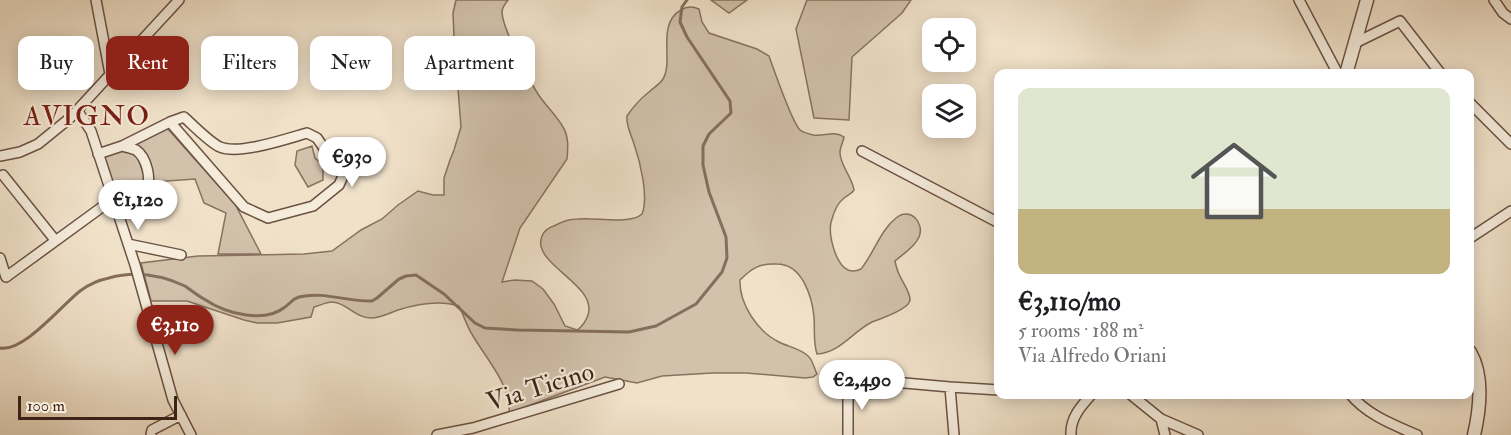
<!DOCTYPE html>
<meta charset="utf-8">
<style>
:root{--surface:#fff;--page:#f2f2f2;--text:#202124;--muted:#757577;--line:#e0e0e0;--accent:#8f2418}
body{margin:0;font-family:"IM FELL Double Pica",serif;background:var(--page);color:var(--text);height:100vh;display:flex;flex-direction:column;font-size:22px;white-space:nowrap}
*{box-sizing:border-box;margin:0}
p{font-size:20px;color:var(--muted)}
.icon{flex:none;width:33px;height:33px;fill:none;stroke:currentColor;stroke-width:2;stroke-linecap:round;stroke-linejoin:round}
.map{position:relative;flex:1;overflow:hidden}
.panel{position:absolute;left:994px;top:69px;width:480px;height:330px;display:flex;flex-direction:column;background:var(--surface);border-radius:12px;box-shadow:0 3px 15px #0003}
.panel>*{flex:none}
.top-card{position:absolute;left:18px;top:36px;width:570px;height:54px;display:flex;gap:12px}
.fabs{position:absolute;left:922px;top:18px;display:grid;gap:12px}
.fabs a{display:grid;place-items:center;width:54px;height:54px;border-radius:12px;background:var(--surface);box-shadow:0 3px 15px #0003;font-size:30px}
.scale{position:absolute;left:18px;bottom:15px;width:159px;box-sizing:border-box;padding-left:6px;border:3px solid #3f2316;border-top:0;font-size:16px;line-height:21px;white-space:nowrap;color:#3f2316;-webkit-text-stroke:4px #f5ecdc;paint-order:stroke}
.price{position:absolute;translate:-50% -51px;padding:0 14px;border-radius:21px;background:#fff;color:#222;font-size:20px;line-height:39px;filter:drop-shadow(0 2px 3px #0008)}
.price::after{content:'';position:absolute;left:50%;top:36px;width:18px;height:14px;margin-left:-9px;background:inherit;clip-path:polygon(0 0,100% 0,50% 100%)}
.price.current{background:var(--accent);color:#fff}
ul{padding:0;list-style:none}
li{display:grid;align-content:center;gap:12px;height:318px;padding:0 24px}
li+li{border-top:2px solid var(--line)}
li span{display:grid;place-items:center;height:186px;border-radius:12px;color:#555}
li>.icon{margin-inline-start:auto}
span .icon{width:108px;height:108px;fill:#fffc;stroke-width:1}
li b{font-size:26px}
.tag{padding:0 21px;border-radius:12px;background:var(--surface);box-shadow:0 3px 15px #0003;font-size:21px;line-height:54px}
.tag.current{background:var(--accent);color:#fff}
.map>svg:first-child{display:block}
</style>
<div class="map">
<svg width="1511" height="435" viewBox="0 0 1511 435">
<rect width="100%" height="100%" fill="#f0e1c9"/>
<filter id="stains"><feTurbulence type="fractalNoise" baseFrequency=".00333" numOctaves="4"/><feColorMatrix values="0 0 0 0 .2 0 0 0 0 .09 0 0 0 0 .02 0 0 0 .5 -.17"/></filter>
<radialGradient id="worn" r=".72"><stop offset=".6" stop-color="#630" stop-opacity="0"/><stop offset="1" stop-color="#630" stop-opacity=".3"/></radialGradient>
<!-- green -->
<path fill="#d2c1ab" stroke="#887260" stroke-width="1.5" d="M 456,0 L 508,0 C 505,4 502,7 502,12 C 502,27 529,80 538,94 C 545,105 556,115 563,127 C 569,137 568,148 567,159 L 520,228 L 502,282 L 515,280 L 532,281 L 543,289 L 554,304 L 565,326 L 577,330 C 583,326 586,321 588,315 C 598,284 530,264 542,236 C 544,230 550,227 556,225 C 563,221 570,219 578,219 C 595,217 630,225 642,214 C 649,197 640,161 634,144 C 631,134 626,126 627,116 C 633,107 640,99 649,92 C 653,88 660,84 663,79 C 674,61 656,24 681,10 C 687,6 692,6 699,9 L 702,22 L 709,33 L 757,49 L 769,56 C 774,70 792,122 800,130 C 802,132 809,134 813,135 C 824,137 834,130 844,137 C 843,142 840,148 840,152 C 839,163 852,177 854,190 C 851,195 847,195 843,199 C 838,203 834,212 832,219 C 827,232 835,264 848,270 C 853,272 857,271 861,269 C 874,253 880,231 896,218 C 910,206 925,223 919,237 C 915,247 903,254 895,261 C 896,266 897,270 899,274 C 902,282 910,291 910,300 C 910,309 880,319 872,322 C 852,332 840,353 817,354 C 813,342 815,329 814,317 C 812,296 802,264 777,264 C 760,263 752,268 740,280 C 739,304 758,332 779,342 C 788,347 801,348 809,357 C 813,361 814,368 817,374 L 813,377 L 805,378 L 746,373 L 712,373 L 662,376 L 637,383 L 605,377 L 509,413 C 512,387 486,358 473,336 C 467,327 464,316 459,306 C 440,300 417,304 398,310 C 389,313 381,318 371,318 C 355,318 346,302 332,302 C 326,302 319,306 314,307 L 311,317 L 277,323 L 257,323 L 244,320 L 187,301 L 151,301 L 141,263 L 198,256 L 304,254 L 332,251 L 361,230 L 382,219 L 398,205 L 418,191 L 433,195 L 444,195 L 444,178 L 450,160 L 454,150 L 461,127 L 454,37 L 453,13 Z
M 711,0 L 747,0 L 729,13 Z
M 807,0 L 911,0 L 902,13 L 852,57 L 849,120 L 814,118 L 796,29 Z
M 167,128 L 235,204 L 261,254 L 218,254 L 226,213 L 204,203 L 195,179 L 153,182 C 152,164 151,155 136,144 Z
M 312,146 L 315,158 L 323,165 L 323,180 L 308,187 L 295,165 L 297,151 Z
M 120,150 L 130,152 L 138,157 L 145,179 C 138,191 129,194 116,199 L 102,156 Z"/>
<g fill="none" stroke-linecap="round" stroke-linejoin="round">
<!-- stream -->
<path stroke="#856e5d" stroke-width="3" d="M 0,348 C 23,353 62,305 80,291 C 88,285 99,280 109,278 C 134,271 161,275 185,286 C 191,290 197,295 204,299 C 216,307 231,313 246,315 C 260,317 274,316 285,307 C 291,303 292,299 299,297 C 323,291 348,302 372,301 L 377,298 L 399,279 L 406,276 L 416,275 L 444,294 L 475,323 L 485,328 L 518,330 L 629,332 L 656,326 L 696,304 L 722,272 L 727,258 L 726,237 L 709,192 L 703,165 L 703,146 L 709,134 L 731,113 L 730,101 L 687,37 L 680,22 L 682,7 L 687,0"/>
<defs>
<path id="minor" d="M 96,0 L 110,74
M 1299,0 L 1338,74
M 1494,0 L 1503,13 L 1511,19
M 1355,43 L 1400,21 L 1441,74
M 1470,103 L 1511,144
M 77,110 L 91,131 L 135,265 L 173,400 L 191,435
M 862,151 L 999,223
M 98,154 L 122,146 L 170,122 L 184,117 C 193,125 209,142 220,147 C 239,155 286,139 307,133 L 317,138 L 343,176 L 339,185 L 313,206 L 268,218 L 244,207 L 170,122
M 0,156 L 20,152 L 38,144 L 70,118 L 179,0
M 3,175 L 55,240
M 115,207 C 125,203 138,200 145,190 C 153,180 146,157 136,150 C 131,148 127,147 122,146
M 1470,238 L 1511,211
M 128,244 L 181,255
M 0,258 L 6,277 L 113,199
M 950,387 L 954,435
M 1130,394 L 1161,419 L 1165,435
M 1350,394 C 1367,415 1394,425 1417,435
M 1161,419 L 1198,435
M 151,435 L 152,430 L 181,415
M 437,435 L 473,428 L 619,384
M 848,435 L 848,388 L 859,379 L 950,387 L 999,390
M 1071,435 C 1070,418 1081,406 1092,394"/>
<path id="tertiary" d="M 1346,74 L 1367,0
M 1470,352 C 1484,376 1480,409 1474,435"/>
</defs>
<!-- minor casing -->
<use href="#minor" stroke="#6b5243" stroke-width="12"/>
<!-- tertiary casing -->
<use href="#tertiary" stroke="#6b5243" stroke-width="15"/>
<!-- minor -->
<use href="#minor" stroke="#f5ecdc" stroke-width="9"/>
<!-- tertiary -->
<use href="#tertiary" stroke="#f5ecdc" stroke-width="12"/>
</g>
<g text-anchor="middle" stroke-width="4.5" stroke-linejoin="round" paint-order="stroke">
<!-- street labels -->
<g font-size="26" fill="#3f2316" stroke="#f5ecdc">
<text transform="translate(540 386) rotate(-17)" y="9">Via Ticino</text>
</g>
<!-- quarter labels -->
<g font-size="28" letter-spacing="1.5" fill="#7a1f14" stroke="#f5ecdc">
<text x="87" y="125">AVIGNO</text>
</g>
</g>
<rect width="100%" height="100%" filter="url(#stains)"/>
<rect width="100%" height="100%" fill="url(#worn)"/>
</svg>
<div class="fabs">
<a><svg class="icon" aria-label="locate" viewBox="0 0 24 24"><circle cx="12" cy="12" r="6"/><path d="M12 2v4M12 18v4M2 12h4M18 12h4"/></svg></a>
<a><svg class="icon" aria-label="layers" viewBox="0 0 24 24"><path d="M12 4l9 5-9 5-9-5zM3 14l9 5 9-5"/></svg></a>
</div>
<div class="scale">100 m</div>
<b class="price" style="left:352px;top:188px">€930</b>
<b class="price" style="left:138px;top:231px">€1,120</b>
<b class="price current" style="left:175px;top:356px">€3,110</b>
<b class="price" style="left:862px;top:411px">€2,490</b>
<div class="top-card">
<a class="tag">Buy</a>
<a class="tag current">Rent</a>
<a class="tag">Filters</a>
<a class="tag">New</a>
<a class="tag">Apartment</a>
</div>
<section class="panel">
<ul>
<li><span style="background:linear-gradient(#dfe7d0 65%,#c2b280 0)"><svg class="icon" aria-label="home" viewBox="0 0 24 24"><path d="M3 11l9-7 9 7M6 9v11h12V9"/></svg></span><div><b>€3,110/mo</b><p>5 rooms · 188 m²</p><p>Via Alfredo Oriani</p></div></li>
</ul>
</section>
</div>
